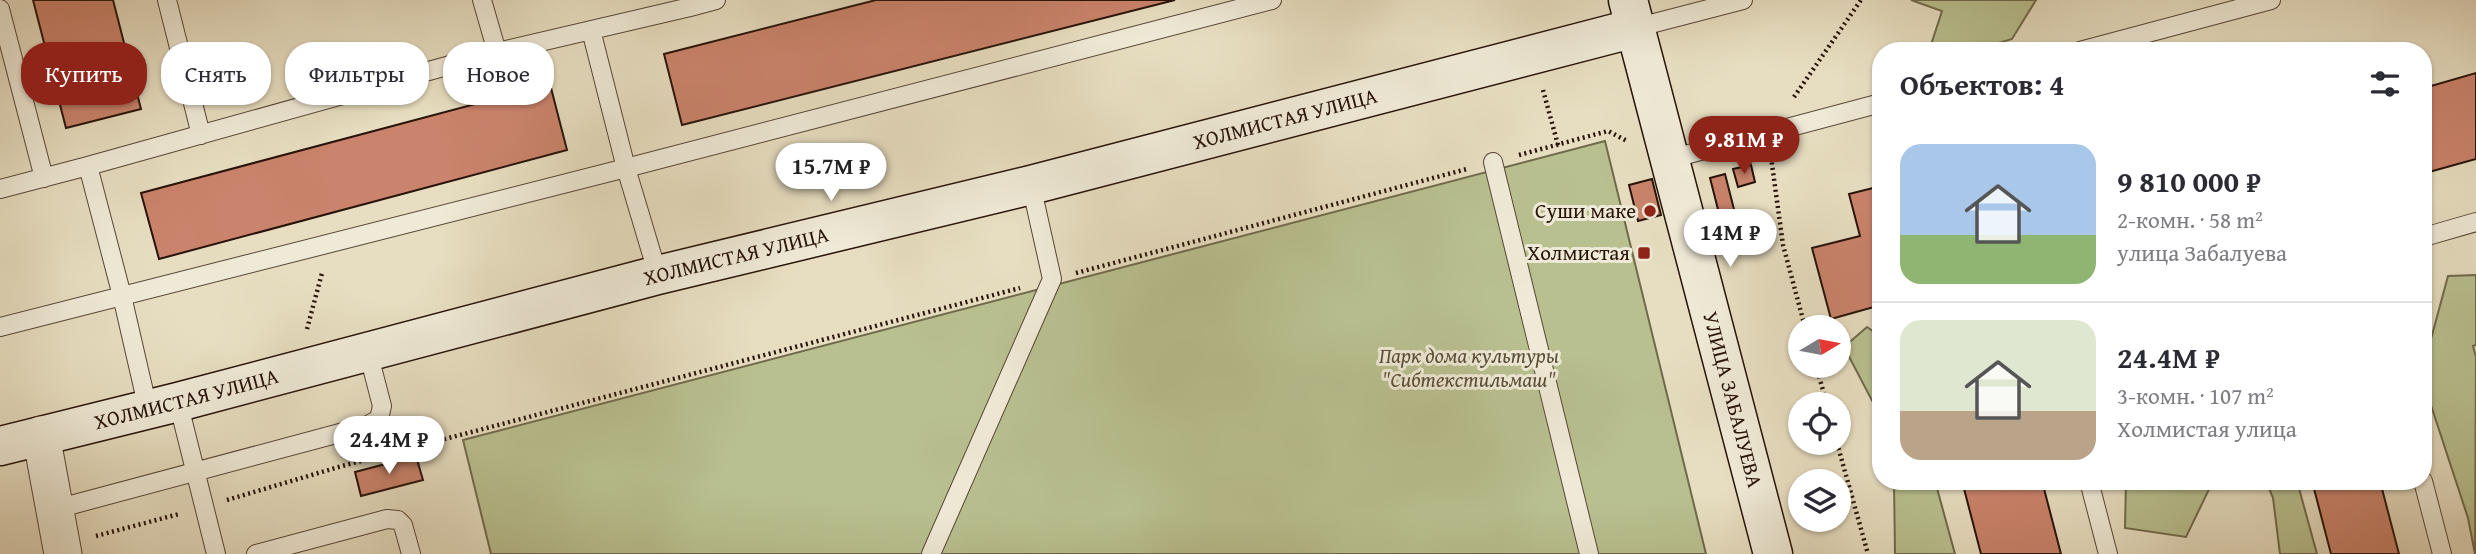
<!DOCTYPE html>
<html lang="ru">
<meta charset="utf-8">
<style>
:root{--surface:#fff;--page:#f2f2f3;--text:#2b2b33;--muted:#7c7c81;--line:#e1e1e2;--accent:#8f2418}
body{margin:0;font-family:"Gentium Book Plus",serif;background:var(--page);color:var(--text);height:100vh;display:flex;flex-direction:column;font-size:26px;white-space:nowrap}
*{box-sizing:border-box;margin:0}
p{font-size:23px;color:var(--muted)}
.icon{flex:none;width:38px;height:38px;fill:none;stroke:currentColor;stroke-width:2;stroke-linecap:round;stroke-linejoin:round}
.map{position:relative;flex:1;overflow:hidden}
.side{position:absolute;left:1872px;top:42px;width:560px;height:448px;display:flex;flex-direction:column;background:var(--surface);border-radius:28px;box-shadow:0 2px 5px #0004}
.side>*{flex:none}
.banner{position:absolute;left:21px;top:42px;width:665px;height:63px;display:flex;gap:14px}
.needle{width:46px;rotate:80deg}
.fabs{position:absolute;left:1788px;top:315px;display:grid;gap:14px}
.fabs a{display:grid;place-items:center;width:63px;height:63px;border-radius:50%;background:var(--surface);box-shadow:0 2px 5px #0004;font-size:35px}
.price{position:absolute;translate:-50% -60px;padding:0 16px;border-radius:24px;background:#fff;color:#222;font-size:23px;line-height:46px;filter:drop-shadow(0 2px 4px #0008)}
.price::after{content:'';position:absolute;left:50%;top:42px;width:21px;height:16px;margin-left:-10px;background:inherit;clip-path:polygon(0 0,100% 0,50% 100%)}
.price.on{background:var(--accent);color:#fff}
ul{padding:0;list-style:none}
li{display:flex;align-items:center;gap:21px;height:175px;padding:0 28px}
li+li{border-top:2px solid var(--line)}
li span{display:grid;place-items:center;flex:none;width:196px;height:140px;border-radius:21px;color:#555}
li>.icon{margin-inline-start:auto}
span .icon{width:84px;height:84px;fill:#fffc;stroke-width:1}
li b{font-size:30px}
h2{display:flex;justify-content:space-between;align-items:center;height:84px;padding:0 28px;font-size:30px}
.tag{padding:0 24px;border-radius:28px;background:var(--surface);box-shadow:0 2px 5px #0004;font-size:24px;line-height:63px}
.tag.on{background:var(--accent);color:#fff}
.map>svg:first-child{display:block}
</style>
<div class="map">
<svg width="2476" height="554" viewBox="0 0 2476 554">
<rect width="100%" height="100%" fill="#e7dec1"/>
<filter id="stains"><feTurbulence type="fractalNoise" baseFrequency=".00286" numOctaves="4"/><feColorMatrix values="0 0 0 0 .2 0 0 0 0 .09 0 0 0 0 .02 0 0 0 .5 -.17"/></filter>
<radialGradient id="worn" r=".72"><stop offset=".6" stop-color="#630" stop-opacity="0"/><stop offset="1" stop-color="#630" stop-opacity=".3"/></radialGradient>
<!-- green -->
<path fill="#b9c090" stroke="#706a4c" stroke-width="2" d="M 1911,0 L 2036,0 L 2012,39 L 1972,51 L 1929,51 L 1942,11 Z
M 1605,141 L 1706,554 L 491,554 L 463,440 Z
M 2476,275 L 2476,345 L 2473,346 L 2476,357 L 2475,554 L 2468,518 L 2424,384 L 2424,365 L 2448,276 Z
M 1867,327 L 1881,337 L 1881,425 L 1877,410 L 1844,347 Z
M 1894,481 L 1935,481 L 1955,554 L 1895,554 Z
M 2126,481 L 2213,481 L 2186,537 L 2125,528 Z
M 2266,481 L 2297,481 L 2317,554 L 2280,554 L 2273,498 Z"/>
<!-- building -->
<path fill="#ca836c" stroke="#271308" stroke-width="2" d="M 33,0 L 113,0 L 141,109 L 66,128 Z
M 876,0 L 1175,0 L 682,125 L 664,54 Z
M 2476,73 L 2476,159 L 2429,172 L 2424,155 L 2424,88 Z
M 550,84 L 567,150 L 159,259 L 141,193 Z
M 1751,165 L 1755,182 L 1738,187 L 1733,169 Z
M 1725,174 L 1739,229 L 1724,233 L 1710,178 Z
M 1652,179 L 1661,215 L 1638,221 L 1629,185 Z
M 1881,186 L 1881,305 L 1831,319 L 1812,248 L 1860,236 L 1849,194 Z
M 416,456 L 423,480 L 361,496 L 355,472 Z
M 1962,481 L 2042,481 L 2061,554 L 1981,554 Z
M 2312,481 L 2380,481 L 2399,554 L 2331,554 Z"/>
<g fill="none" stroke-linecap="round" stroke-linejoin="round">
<defs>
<path id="lane" d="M 167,0 L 201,135
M 690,7 L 716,0
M 0,9 L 44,178
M 1635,28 L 1743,0
M 591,30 L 626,168 L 658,275
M 2080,51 L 2271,0
M 497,52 L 690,7 L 689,0
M 1670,159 L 1881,103
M 1493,162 L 1589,554
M 0,189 L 88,166
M 2424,237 L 2476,222
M 0,327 L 626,168 L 1272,0
M 178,402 L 216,554
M 148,409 L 122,296 L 88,166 L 497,52 L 482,0
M 2089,481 L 2108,554
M 2423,481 L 2442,554
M 71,505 L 366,426 L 379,419 L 382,406 L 368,352
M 256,554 L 387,519 L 398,520 L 403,525 L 411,554
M 931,554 L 1052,279 L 1031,185"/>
<path id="street" d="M 41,435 L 63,554"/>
<g id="secondary">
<path id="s1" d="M 1628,0 L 1773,554"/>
<path id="s2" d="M 0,446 L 178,402 L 658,275 L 1031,185 L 1635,28"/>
</g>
</defs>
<!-- lane casing -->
<use href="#lane" stroke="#574636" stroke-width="20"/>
<!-- street casing -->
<use href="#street" stroke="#574636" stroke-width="39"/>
<!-- secondary casing -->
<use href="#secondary" stroke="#271308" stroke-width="41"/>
<!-- path -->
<path stroke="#271308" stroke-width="4.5" stroke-dasharray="2 3.5" stroke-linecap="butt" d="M 1543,90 L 1558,145
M 1794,97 L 1861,0
M 1519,155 L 1608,131 L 1627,141
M 1771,157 L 1783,245 L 1805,327
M 1076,273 L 1467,169
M 307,329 L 322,273
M 1816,366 L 1827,404
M 1837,443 L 1868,554
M 227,500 L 342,466 L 1020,288
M 96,536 L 179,514"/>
<!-- lane -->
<use href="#lane" stroke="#efead7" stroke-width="18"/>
<!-- street -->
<use href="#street" stroke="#efead7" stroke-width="37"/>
<!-- secondary -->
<use href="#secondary" stroke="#efead7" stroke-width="38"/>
</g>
<!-- markers -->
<g fill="#8f2418" stroke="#efead7" stroke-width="2.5">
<circle cx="1650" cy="211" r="7"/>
<rect x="1637" y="246" width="14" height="14" rx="3.5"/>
</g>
<g text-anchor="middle" stroke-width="6" stroke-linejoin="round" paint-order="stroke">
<!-- street labels -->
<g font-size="21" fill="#271308" stroke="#efead7">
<text dy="7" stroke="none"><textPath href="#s2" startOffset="1326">ХОЛМИСТАЯ УЛИЦА</textPath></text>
<text dy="7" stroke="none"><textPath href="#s2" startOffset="760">ХОЛМИСТАЯ УЛИЦА</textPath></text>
<text dy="7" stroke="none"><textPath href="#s2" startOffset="192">ХОЛМИСТАЯ УЛИЦА</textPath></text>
<text dy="7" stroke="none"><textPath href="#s1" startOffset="413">УЛИЦА ЗАБАЛУЕВА</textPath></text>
</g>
<!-- poi labels -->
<g font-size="21" fill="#271308" stroke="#efead7" text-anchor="end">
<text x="1636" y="218">Суши маке</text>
<text x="1630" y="260">Холмистая</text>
</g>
<!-- park labels -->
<g font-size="21" font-style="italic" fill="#5a5038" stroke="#efead7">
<text x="1469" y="363">Парк дома культуры<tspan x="1469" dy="24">"Сибтекстильмаш"</tspan></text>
</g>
</g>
<rect width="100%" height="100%" filter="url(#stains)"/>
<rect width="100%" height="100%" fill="url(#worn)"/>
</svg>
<div class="fabs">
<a><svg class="needle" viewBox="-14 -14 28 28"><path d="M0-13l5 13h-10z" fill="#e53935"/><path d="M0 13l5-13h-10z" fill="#7c7c81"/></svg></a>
<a><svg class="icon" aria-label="locate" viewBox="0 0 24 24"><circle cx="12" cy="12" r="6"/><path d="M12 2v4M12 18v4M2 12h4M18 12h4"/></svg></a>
<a><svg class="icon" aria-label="layers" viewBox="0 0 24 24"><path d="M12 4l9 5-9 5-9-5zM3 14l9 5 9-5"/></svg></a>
</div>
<b class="price on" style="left:1744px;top:176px">9.81M ₽</b>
<b class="price" style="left:831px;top:203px">15.7M ₽</b>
<b class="price" style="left:1730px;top:269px">14M ₽</b>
<b class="price" style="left:389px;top:476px">24.4M ₽</b>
<div class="banner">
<a class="tag on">Купить</a>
<a class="tag">Снять</a>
<a class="tag">Фильтры</a>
<a class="tag">Новое</a>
</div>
<section class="side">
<h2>Объектов: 4<svg class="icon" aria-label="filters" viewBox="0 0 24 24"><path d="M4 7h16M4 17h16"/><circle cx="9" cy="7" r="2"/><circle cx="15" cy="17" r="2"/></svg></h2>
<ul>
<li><span style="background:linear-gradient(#a9c7e8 65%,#8fb573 0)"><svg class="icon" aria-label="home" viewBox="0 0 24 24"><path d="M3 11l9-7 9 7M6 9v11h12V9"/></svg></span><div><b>9 810 000 ₽</b><p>2-комн. · 58 m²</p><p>улица Забалуева</p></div></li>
<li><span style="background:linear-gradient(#dfe7d0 65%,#b9a48a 0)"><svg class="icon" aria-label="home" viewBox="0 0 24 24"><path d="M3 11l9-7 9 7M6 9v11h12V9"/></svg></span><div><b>24.4M ₽</b><p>3-комн. · 107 m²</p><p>Холмистая улица</p></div></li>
</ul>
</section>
</div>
